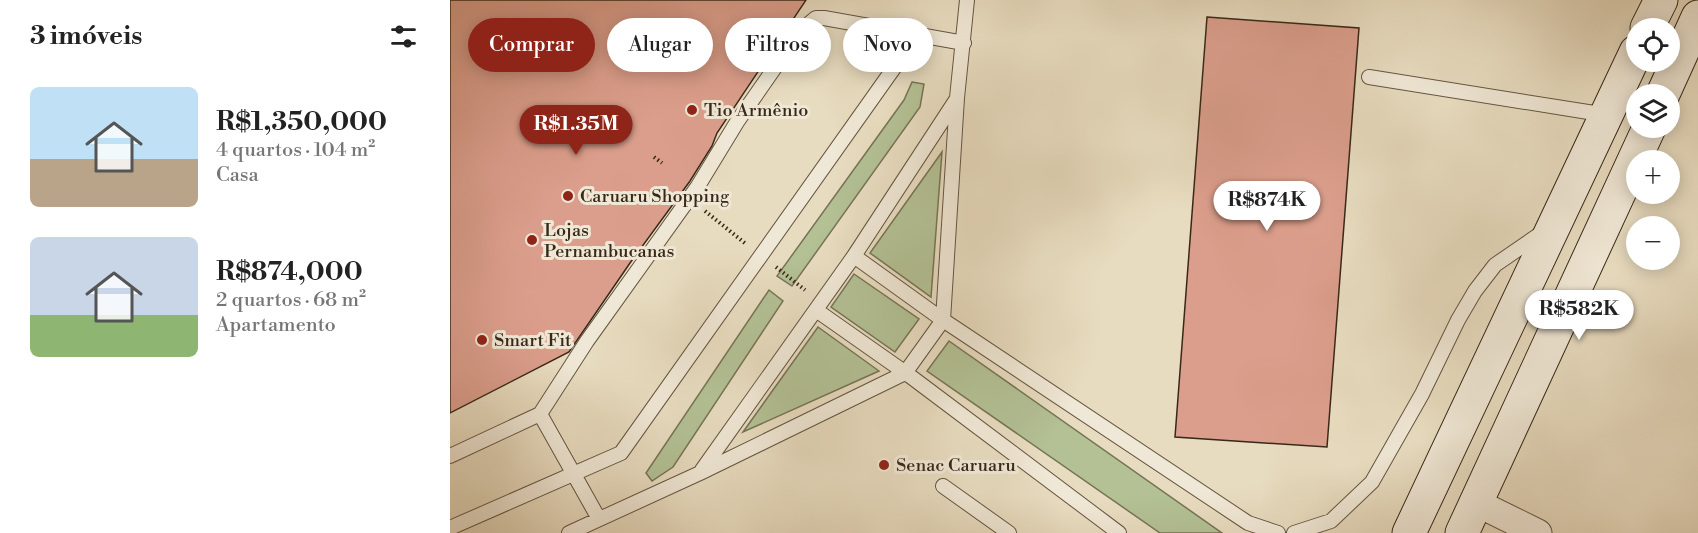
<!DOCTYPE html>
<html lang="pt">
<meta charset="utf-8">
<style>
:root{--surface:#fff;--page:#f6f6f6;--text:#222;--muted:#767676;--accent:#8f2418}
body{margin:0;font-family:"Libre Bodoni",serif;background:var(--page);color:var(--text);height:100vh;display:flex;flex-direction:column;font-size:22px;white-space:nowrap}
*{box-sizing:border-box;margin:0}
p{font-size:20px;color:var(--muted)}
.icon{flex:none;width:33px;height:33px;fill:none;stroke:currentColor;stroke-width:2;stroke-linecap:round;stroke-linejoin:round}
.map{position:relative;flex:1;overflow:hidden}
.panel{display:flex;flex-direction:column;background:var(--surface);width:450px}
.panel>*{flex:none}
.hud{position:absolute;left:18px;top:18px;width:570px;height:54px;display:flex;gap:12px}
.tools{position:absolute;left:1176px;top:18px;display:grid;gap:12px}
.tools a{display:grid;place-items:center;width:54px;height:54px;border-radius:50%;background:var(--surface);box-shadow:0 3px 15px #0003;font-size:30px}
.price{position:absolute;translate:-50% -51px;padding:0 14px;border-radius:21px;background:#fff;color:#222;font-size:20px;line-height:39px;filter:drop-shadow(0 2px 3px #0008)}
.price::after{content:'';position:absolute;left:50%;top:36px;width:18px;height:14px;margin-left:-9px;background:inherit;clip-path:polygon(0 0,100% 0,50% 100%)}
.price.on{background:var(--accent);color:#fff}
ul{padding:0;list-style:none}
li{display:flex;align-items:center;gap:18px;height:150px;padding:0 30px}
li span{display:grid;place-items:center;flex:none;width:168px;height:120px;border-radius:9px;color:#555}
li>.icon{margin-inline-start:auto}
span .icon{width:72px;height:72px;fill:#fffc;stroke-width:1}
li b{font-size:26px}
h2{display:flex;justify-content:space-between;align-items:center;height:72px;padding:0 30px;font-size:26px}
.tag{padding:0 21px;border-radius:27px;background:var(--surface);box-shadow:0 3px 15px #0003;font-size:21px;line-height:54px}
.tag.on{background:var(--accent);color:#fff}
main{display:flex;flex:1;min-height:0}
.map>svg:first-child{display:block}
</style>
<main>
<section class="panel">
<h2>3 imóveis<svg class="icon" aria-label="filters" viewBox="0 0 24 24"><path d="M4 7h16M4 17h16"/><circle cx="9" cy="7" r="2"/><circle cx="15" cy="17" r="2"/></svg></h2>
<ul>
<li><span style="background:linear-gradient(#bfe0f5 60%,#b9a48a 0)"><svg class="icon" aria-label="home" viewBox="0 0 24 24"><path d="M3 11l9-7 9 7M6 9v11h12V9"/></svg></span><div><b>R$1,350,000</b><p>4 quartos · 104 m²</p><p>Casa</p></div></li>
<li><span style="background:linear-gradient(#c9d6e8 65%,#8fb573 0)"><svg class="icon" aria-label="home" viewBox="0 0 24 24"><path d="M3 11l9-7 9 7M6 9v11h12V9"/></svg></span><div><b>R$874,000</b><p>2 quartos · 68 m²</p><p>Apartamento</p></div></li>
</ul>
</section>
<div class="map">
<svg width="1248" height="533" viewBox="0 0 1248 533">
<rect width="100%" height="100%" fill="#e8dcc0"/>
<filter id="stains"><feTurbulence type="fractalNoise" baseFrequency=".00333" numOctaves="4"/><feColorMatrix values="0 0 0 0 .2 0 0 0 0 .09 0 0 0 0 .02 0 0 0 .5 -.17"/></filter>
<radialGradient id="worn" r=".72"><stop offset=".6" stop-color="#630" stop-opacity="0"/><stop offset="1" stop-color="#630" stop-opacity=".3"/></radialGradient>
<!-- green -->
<path fill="#b3c195" stroke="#767456" stroke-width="1.5" d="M 462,82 L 474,84 L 470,107 L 342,286 L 327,276 L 454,100 Z
M 492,152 L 481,297 L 420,253 Z
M 404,274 L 469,319 L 445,352 L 381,307 Z
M 319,290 L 333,301 L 223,467 L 202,481 L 196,473 Z
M 368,327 L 429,371 L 293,432 Z
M 499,341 L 772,533 L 710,533 L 477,371 Z"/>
<!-- building -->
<path fill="#db9e8c" stroke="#382818" stroke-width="1.5" d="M 0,0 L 356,0 L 267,133 L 262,146 L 240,181 L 180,263 L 119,352 L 0,413 Z
M 757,17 L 909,28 L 877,447 L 725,437 Z"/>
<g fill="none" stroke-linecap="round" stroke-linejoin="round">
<defs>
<path id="lane" d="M 919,77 L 1157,115
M 404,256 L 493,320 L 798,523 L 828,533
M 366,310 L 460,376 L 669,533
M 90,414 L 149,519
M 0,456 L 90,414 L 137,341 L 248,186 L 287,122 L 335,53 L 360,23 L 366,18 L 374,18 L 514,43
M 252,470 L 404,256 L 506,100
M 493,486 L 559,533
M 0,528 L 171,453 L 468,34
M 119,533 L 250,473 L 455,373 L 493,320 L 507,98 L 517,0
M 844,533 L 881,521 L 922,482 L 972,394 L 1008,320 L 1025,291 L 1045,265 L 1093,232"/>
<path id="street" d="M 1027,503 L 1088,533"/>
<path id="secondary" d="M 1197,28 L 1211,0
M 1213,94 L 1248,17
M 959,533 L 1186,52
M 1012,533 L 1199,128"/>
</defs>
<!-- lane casing -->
<use href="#lane" stroke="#645542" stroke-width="16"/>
<!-- street casing -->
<use href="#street" stroke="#645542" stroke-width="29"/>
<!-- secondary casing -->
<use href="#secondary" stroke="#382818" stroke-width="35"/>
<!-- path -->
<path stroke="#382818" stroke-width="4" stroke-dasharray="1.5 3" stroke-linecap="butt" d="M 204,157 L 212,163
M 255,211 L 296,244
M 326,267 L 355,290"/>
<!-- lane -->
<use href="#lane" stroke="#f0e8d6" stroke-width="14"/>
<!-- street -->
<use href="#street" stroke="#f0e8d6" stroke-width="27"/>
<!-- secondary -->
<use href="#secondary" stroke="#f0e8d6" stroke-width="33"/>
</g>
<!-- markers -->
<g fill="#8f2418" stroke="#f0e8d6" stroke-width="2">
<circle cx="242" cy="110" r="6"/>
<circle cx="118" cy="196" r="6"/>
<circle cx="82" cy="240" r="6"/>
<circle cx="32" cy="340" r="6"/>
<circle cx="434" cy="465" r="6"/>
</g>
<g text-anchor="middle" stroke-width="6" stroke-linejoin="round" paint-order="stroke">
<!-- poi labels -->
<g font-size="18" fill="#382818" stroke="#f0e8d6" text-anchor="start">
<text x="254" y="116">Tio Armênio</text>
<text x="130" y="202">Caruaru Shopping</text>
<text x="94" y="236">Lojas<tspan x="94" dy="21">Pernambucanas</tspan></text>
<text x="44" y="346">Smart Fit</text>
<text x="446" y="471">Senac Caruaru</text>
</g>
</g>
<rect width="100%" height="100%" filter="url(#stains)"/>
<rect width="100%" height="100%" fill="url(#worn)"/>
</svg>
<div class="tools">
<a><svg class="icon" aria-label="locate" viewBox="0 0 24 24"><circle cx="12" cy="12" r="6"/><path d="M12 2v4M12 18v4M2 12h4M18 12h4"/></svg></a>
<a><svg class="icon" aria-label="layers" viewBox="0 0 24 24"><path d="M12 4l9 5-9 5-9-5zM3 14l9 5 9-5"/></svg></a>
<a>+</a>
<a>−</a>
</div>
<b class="price on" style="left:126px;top:156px">R$1.35M</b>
<b class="price" style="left:817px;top:232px">R$874K</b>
<b class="price" style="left:1129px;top:341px">R$582K</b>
<div class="hud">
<a class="tag on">Comprar</a>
<a class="tag">Alugar</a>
<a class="tag">Filtros</a>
<a class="tag">Novo</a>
</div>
</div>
</main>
